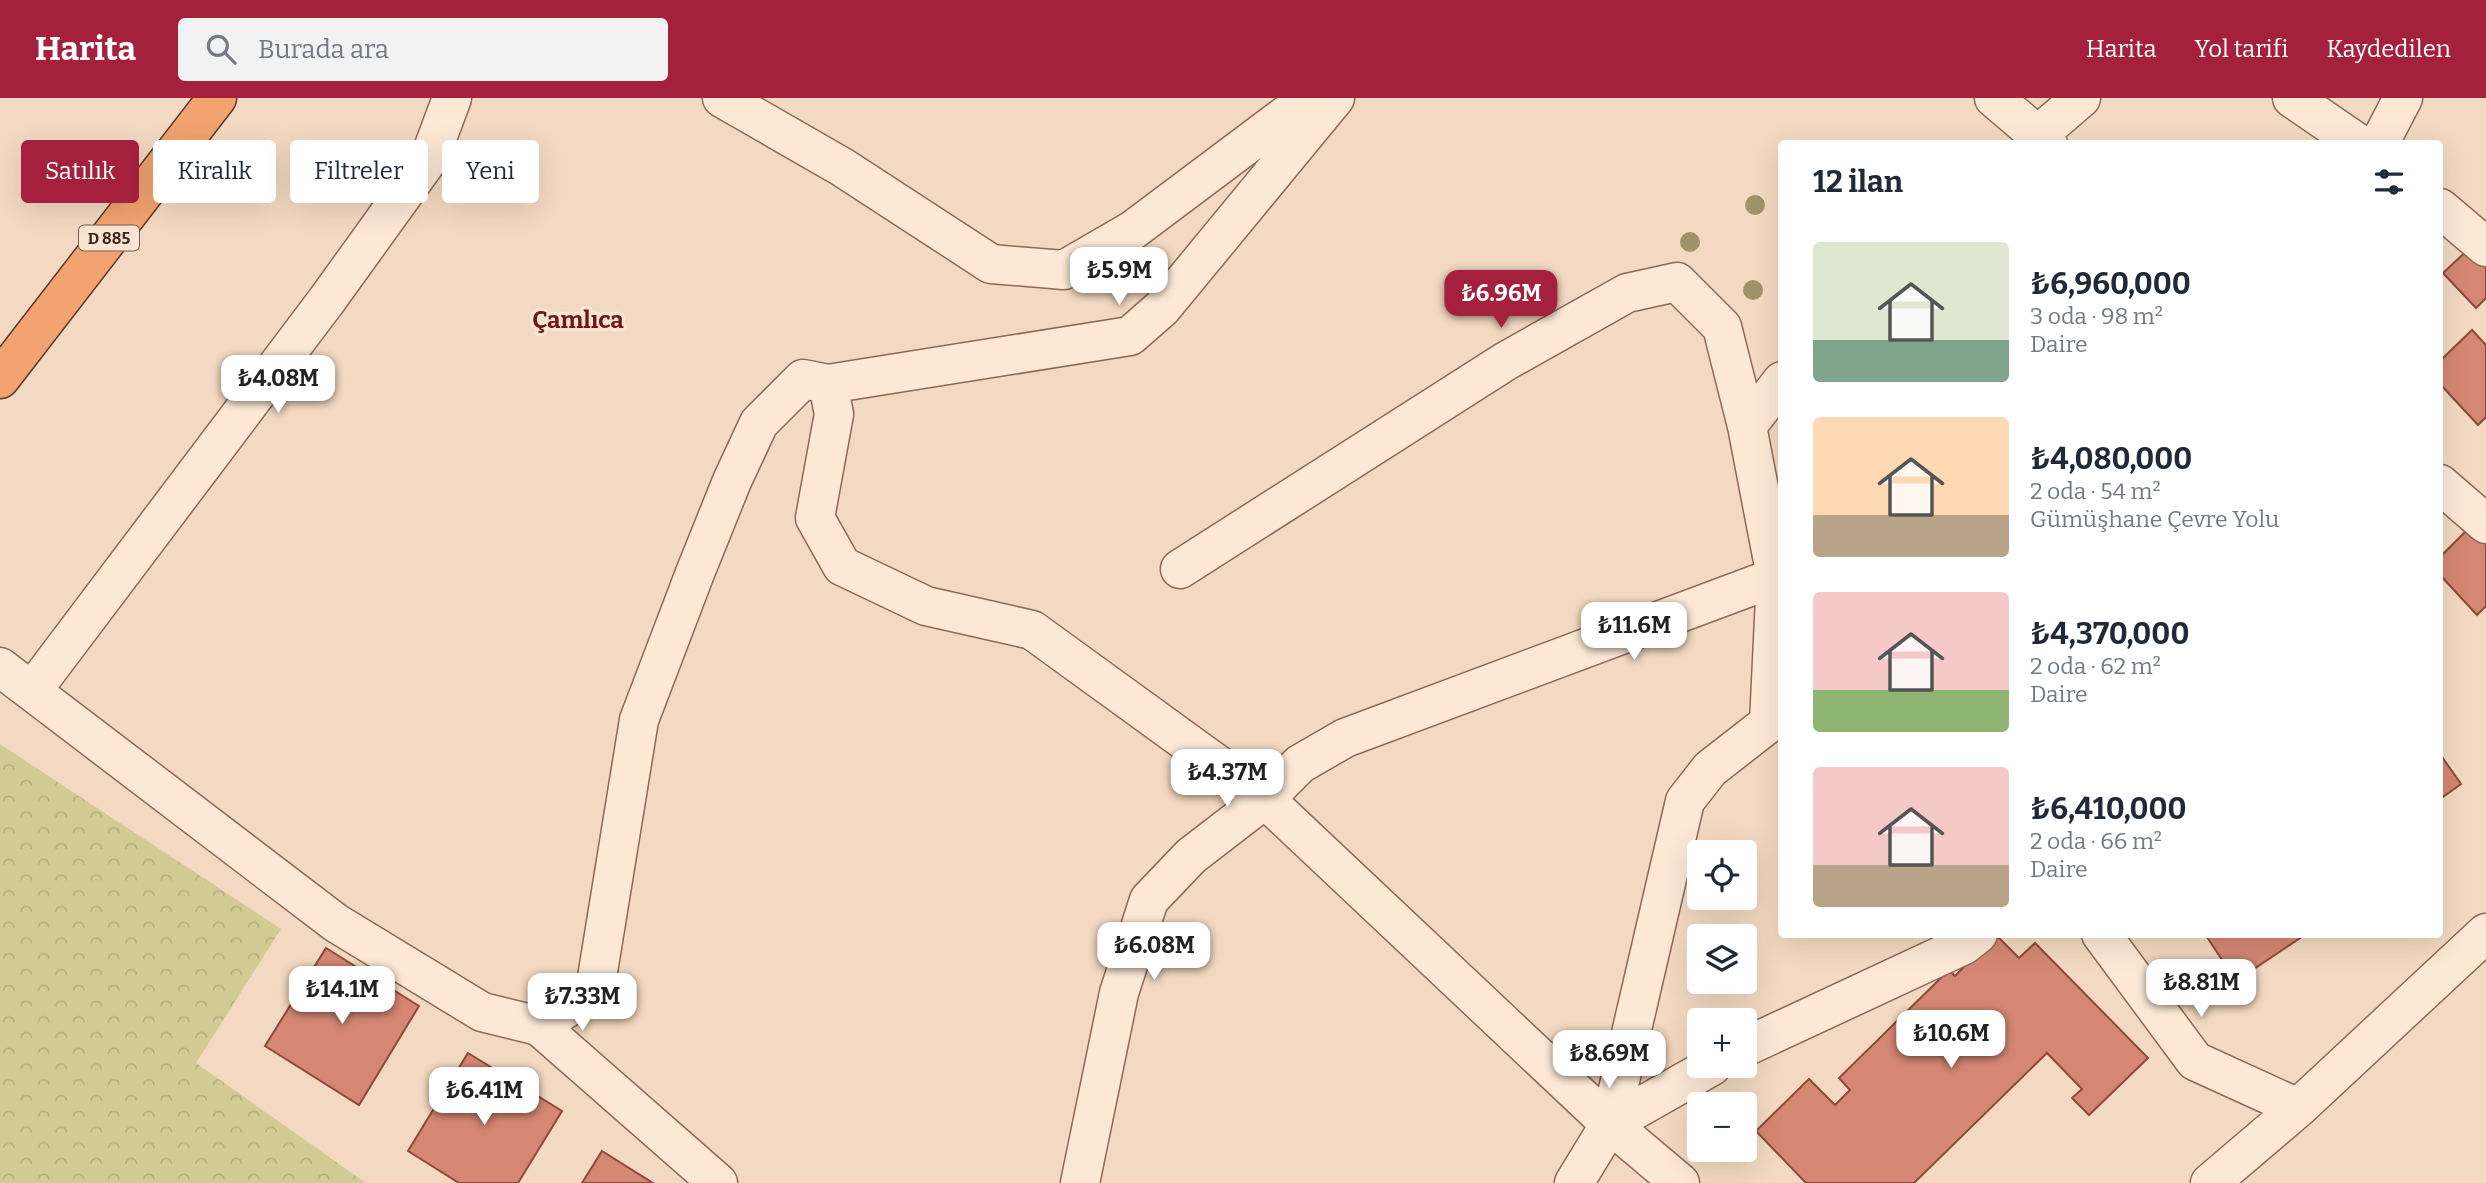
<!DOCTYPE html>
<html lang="tr">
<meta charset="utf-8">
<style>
:root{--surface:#fff;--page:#f2f2f3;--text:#1f2937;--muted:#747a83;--accent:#a4203d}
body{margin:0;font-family:Bitter,serif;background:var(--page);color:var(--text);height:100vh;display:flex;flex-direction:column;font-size:26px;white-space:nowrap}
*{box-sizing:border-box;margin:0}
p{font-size:23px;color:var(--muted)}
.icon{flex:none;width:38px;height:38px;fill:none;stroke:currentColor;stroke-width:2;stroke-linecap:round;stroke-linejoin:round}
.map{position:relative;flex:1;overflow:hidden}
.sheet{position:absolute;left:1778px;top:42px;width:665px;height:798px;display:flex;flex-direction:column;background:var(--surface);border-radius:7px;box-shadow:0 7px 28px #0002}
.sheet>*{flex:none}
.banner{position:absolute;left:21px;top:42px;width:665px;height:63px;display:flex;gap:14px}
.controls{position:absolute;left:1687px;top:742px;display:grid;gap:14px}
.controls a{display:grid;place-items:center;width:70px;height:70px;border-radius:7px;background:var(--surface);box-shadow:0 7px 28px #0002;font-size:35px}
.price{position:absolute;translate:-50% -60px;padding:0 16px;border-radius:14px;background:#fff;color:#222;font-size:23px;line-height:46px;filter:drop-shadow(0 2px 4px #0008)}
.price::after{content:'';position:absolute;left:50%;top:42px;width:21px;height:16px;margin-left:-10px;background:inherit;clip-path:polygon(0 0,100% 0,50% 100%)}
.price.on{background:var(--accent);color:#fff}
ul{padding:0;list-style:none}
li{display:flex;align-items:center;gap:21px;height:175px;padding:0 35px}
li span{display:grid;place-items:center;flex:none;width:196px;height:140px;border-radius:7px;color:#555}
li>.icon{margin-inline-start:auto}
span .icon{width:84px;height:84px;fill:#fffc;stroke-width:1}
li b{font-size:30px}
h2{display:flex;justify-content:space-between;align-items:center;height:84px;padding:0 35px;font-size:30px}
.tag{padding:0 24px;border-radius:7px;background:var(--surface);box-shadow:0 7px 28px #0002;font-size:24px;line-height:63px}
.tag.on{background:var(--accent);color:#fff}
header{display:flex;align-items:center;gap:42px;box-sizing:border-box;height:98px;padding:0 35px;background:var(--accent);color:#fff}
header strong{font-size:33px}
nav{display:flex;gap:38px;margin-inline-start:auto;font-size:24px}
.search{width:490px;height:63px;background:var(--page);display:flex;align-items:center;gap:18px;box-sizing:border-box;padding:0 24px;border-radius:7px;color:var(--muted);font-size:26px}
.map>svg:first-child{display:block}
</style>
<header>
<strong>Harita</strong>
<div class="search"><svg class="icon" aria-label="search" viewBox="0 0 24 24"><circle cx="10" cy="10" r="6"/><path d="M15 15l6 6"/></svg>Burada ara</div>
<nav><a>Harita</a><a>Yol tarifi</a><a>Kaydedilen</a></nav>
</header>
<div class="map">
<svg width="2486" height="1085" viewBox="0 0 2486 1085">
<defs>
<pattern id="forest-crowns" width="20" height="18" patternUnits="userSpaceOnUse" patternTransform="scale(1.75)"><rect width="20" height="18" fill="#d2cc94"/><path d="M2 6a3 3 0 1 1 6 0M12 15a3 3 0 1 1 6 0" fill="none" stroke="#b5af7f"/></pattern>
</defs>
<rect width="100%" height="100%" fill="#f3d9c1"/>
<!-- forest -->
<path fill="url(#forest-crowns)" d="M 0,646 L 281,831 L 196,965 L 366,1085 L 0,1085 Z"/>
<!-- building -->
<path fill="#d58773" stroke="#904939" stroke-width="2" d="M 2474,146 L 2486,159 L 2486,200 L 2476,210 L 2443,175 Z
M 2472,232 L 2486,247 L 2486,319 L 2478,327 L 2440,286 L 2440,263 Z
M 2477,422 L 2486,432 L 2486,508 L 2477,517 L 2440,477 L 2440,459 Z
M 2440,656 L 2461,686 L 2440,701 Z
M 2205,836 L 2306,836 L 2236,883 Z
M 1996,837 L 2019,860 L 2035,845 L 2148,960 L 2089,1017 L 2072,1000 L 2082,991 L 2047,955 L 1914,1085 L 1806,1085 L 1756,1033 L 1809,981 L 1835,1007 L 1850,992 L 1839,980 L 1949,872 L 1955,878 Z
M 326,850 L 419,908 L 359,1007 L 265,948 Z
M 468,955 L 562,1013 L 518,1085 L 459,1085 L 408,1053 Z
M 602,1053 L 653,1085 L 582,1085 Z"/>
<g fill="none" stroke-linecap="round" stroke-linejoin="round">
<defs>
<path id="minor" d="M 722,0 L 842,69 L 991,166 L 1064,172 L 1133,132 L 1309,0
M 1994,0 L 2048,46
M 2292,0 L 2359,46
M 2032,46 L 2038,37 L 2081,0
M 2379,46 L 2403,0
M 2440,110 L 2486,149
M 828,286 L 1130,238 L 1162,210 L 1335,0
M 2440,386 L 2486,426
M 1180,471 L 1506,263 L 1627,195 L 1677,184 L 1722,229 L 1747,328
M 1769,625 L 1776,479
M 2101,836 L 2195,963 L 2298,1010
M 539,928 L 718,1085
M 1745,949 L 1964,847 L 1978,836
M 1610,1026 L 1685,703 L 1710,671 L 1769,625 L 1782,620
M 1080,1085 L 1119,895 L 1149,802 L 1191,758 L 1265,701 L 1300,666 L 1345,640 L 1776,479 L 1747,328 L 1782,283
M 1574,1085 L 1610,1026 L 1712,968
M 2210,1085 L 2298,1010 L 2486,835"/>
<path id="tertiary" d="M 0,569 L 336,825 L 482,914 L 539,928 L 595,892 L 639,622 L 695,475 L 732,383 L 759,325 L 803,281 L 828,286 L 834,316 L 815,420 L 842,468 L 926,508 L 1032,532 L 1265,701 L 1610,1026 L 1680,1085
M 32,593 L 327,202 L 430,59 L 452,0"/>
<path id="trunk" d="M 0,281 L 217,0"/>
</defs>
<!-- minor casing -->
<use href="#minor" stroke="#8e6856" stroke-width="41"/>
<!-- tertiary casing -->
<use href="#tertiary" stroke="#8e6856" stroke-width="41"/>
<!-- trunk casing -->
<use href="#trunk" stroke="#5c372b" stroke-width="41"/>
<!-- minor -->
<use href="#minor" stroke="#fce8d5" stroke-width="38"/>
<!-- tertiary -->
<use href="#tertiary" stroke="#fce8d5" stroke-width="38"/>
<!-- trunk -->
<use href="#trunk" stroke="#f2a36f" stroke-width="38"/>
</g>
<!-- trees -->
<g fill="#9e9468">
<circle cx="1755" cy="107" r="10"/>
<circle cx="1690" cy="144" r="10"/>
<circle cx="1753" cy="192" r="10"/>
</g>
<g text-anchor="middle" stroke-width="7" stroke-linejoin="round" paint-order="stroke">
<!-- shield labels -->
<rect fill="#f9e5d2" stroke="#755f53" stroke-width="2" x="79" y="127.5" width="60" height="25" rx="5"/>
<g font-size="16" font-weight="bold" fill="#3c251c">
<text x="109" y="146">D 885</text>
</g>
<!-- district labels -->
<g font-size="24" font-weight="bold" fill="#6e1717" stroke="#f9e5d2">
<text x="578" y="230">Çamlıca</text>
</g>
</g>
</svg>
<div class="controls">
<a><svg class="icon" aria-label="locate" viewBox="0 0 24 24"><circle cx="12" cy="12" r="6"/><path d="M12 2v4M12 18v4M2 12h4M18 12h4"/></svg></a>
<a><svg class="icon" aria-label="layers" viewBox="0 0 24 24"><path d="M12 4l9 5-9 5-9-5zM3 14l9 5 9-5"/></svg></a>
<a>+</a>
<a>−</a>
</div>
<b class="price" style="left:1119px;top:209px">₺5.9M</b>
<b class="price on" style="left:1501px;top:232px">₺6.96M</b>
<b class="price" style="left:278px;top:317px">₺4.08M</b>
<b class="price" style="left:1634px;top:564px">₺11.6M</b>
<b class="price" style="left:1227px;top:711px">₺4.37M</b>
<b class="price" style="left:1154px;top:884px">₺6.08M</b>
<b class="price" style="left:2201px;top:921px">₺8.81M</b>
<b class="price" style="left:342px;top:928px">₺14.1M</b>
<b class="price" style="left:582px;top:935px">₺7.33M</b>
<b class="price" style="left:1951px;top:972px">₺10.6M</b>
<b class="price" style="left:1609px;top:992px">₺8.69M</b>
<b class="price" style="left:484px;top:1029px">₺6.41M</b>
<div class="banner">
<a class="tag on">Satılık</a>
<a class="tag">Kiralık</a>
<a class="tag">Filtreler</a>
<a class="tag">Yeni</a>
</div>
<section class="sheet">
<h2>12 ilan<svg class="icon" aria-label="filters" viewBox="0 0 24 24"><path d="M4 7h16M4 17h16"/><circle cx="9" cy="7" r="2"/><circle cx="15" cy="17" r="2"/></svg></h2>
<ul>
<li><span style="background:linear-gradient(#dfe7d0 70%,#7fa58c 0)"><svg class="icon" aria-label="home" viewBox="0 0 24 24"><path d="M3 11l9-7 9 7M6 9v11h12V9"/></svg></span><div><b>₺6,960,000</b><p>3 oda · 98 m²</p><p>Daire</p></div></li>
<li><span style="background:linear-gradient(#ffd9b3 70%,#b9a48a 0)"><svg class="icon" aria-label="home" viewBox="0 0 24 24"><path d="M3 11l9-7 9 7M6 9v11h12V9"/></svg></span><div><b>₺4,080,000</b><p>2 oda · 54 m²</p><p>Gümüşhane Çevre Yolu</p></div></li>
<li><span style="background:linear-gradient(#f6c9c9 70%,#8fb573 0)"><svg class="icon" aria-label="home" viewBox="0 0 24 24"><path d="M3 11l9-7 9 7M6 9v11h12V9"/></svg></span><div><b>₺4,370,000</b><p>2 oda · 62 m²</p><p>Daire</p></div></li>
<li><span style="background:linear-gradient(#f6c9c9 70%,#b9a48a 0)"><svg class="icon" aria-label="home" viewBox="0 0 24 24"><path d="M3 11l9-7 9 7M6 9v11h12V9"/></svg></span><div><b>₺6,410,000</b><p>2 oda · 66 m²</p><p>Daire</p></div></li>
</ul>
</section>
</div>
